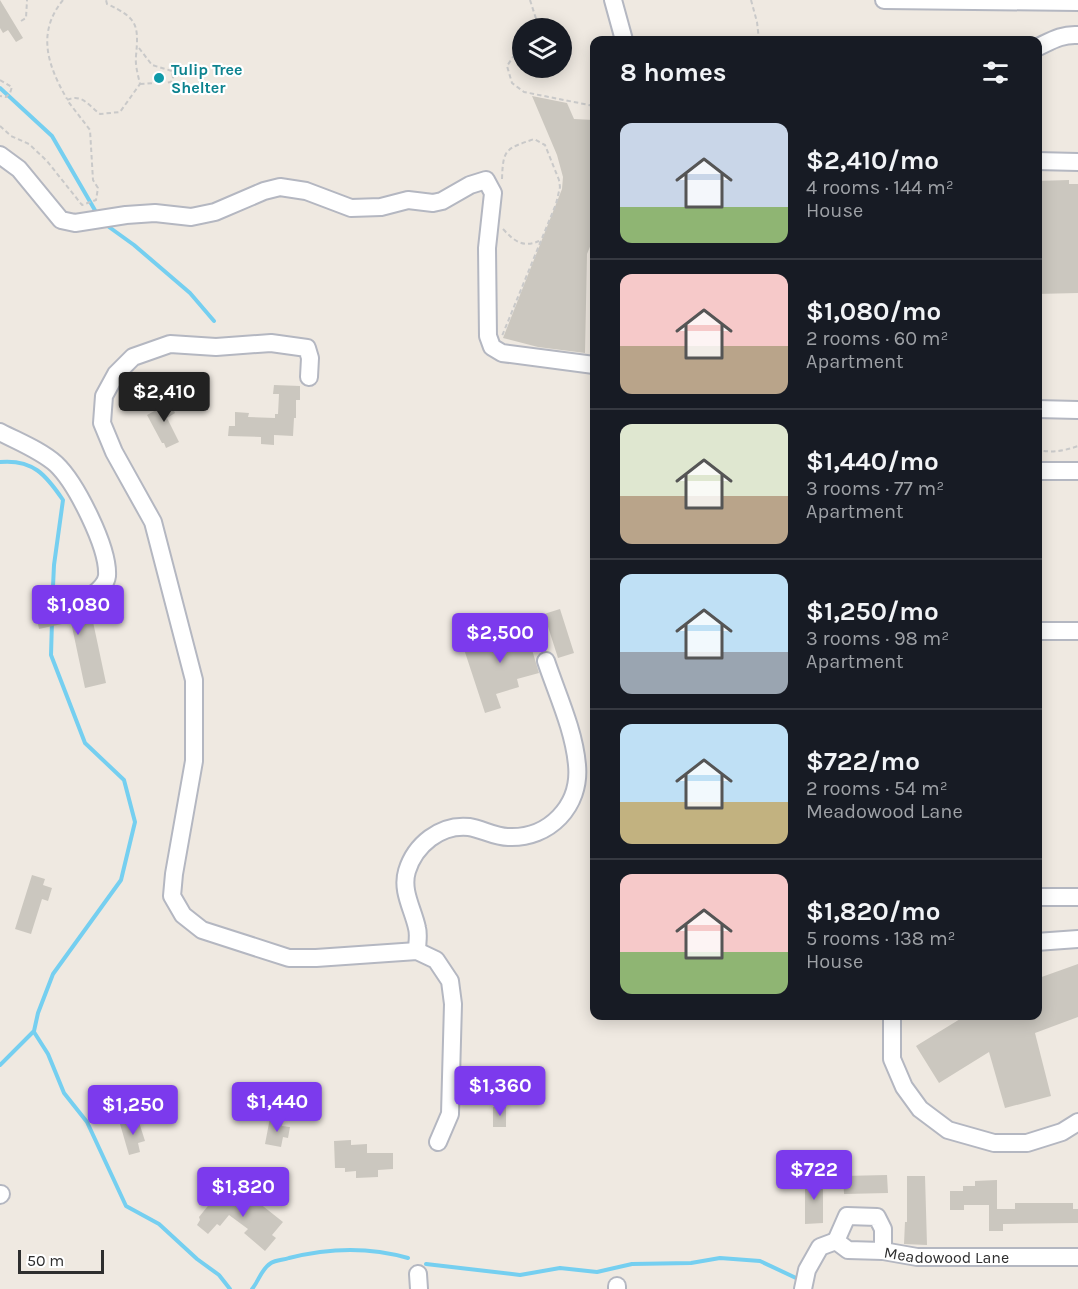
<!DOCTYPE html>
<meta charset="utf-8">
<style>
:root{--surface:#171b24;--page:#242831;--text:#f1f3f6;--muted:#9ea1a6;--line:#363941;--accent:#7c3aed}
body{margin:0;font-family:Karla,sans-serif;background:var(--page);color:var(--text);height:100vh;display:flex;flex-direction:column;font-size:22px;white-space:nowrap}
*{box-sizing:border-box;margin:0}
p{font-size:20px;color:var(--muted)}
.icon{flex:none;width:33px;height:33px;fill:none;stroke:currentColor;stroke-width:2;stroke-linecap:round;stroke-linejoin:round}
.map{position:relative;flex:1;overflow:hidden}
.drawer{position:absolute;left:590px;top:36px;width:452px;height:984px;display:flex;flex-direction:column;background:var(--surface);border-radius:12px;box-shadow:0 3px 15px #0003}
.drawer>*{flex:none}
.fabs{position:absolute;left:512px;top:18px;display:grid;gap:12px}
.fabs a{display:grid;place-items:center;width:60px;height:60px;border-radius:50%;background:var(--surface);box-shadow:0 3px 15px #0003;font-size:30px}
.scale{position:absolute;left:18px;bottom:15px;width:86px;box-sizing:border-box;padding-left:6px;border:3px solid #2e2e2e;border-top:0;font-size:16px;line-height:21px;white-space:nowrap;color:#2e2e2e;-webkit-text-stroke:4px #fff;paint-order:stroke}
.price{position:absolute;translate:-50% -51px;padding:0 14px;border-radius:6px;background:var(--accent);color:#fff;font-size:20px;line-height:39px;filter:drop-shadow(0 2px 3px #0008)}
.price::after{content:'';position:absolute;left:50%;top:36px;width:18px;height:14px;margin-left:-9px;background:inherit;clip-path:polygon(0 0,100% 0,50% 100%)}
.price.current{background:#222;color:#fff}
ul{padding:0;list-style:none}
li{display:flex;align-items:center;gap:18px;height:150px;padding:0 30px}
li+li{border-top:2px solid var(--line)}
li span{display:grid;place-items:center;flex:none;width:168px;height:120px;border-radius:12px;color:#555}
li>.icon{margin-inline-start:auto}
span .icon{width:72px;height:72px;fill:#fffc;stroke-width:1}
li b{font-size:26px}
h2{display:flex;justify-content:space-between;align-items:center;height:72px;padding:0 30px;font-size:26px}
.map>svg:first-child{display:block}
</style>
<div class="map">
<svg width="1078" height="1289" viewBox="0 0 1078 1289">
<rect width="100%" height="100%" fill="#efe9e1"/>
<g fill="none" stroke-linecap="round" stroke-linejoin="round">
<!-- stream -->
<path stroke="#75cff0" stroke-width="4" d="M 0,88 L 52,136 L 96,212
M 109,227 L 134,245 L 190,293 L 214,321
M 0,462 C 33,459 46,475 63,500 L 54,565 L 52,608
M 34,1032 L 48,1054 L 64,1093 L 87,1122 L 126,1206 L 159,1224 L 197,1259 L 219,1275 L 230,1289
M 0,1065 L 34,1031 L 38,1013 L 53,974 L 121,880 L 135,822 L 124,780 L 85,743 L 51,655 L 52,621
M 426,1264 L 520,1275 L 560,1268 L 597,1272 L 632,1264 L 691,1263 L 720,1258 L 760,1261 L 796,1278
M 252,1289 C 259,1281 261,1269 271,1263 C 276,1260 284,1260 289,1258 C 328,1248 370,1247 408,1258"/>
</g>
<!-- building -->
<path fill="#cbc7bf" d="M 0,0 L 23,38 L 16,42 L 8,30 L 3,33 L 0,28 Z
M 532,96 L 567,103 L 574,119 L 594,120 L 594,186 L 592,210 L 594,209 L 594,237 L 587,254 L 585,353 L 538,347 L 503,338 L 562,189 L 563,177 L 557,155 Z
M 1069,180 L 1069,184 L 1078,184 L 1078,293 L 1036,294 L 1036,181 Z
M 274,385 L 300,386 L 300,400 L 296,400 L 296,418 L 294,418 L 293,436 L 274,435 L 274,445 L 261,444 L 261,437 L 228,436 L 229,426 L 235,426 L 235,412 L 249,413 L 248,417 L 275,418 L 275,414 L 278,414 L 279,394 L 273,394 Z
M 167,397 L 175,413 L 167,418 L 179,442 L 166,448 L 164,443 L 162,443 L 147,415 L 158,409 L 155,403 Z
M 85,598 L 89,603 L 106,683 L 85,688 L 71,622 L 39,629 L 35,609 Z
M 560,609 L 574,653 L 558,658 L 544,614 Z
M 523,620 L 539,673 L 517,679 L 519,687 L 496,694 L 501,708 L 485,713 L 461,640 L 478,635 L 480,644 L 511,635 L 508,625 Z
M 32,875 L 45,879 L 43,885 L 52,888 L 48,901 L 42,899 L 31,934 L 15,929 Z
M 1078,964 L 1078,1017 L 1035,1033 L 1051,1096 L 1005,1108 L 989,1052 L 939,1083 L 916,1046 L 965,1016 L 1036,1016 L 1036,979 Z
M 493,1107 L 506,1107 L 506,1127 L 493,1127 Z
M 270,1118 L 283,1120 L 282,1126 L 290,1127 L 288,1138 L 283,1137 L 281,1147 L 265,1144 Z
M 138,1119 L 145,1141 L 138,1143 L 140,1152 L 129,1155 L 120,1124 Z
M 351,1140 L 351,1145 L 367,1144 L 367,1153 L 393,1153 L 393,1169 L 378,1170 L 378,1177 L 356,1178 L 356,1171 L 345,1172 L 345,1168 L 335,1168 L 334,1141 Z
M 887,1175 L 888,1193 L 844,1194 L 843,1176 Z
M 907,1176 L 925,1176 L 927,1245 L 904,1244 L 905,1222 L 907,1222 Z
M 805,1179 L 823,1179 L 823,1223 L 805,1224 Z
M 997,1180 L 997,1209 L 1015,1209 L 1015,1203 L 1073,1203 L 1073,1209 L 1078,1209 L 1078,1223 L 1003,1224 L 1003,1231 L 989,1231 L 989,1205 L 964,1205 L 964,1210 L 950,1210 L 950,1191 L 963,1191 L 963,1186 L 975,1186 L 975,1181 Z
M 239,1187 L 283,1222 L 272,1235 L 276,1238 L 265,1251 L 244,1233 L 248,1229 L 229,1215 L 220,1226 L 217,1224 L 208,1234 L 197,1225 L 200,1220 L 199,1217 L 215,1197 L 224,1204 Z"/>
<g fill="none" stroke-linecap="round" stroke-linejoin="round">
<defs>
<g id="minor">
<path d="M 613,0 L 624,40"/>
<path d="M 884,0 L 1078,2"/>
<path d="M 1036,48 C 1051,41 1061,34 1078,35"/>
<path d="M 0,155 L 19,169 L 61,220 L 75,223 L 126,215 L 155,213 L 191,217 L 215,212 L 264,191 L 280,187 L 306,191 L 351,208 L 381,207 L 408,200 L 433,203 L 442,201 L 470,185 L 486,180 L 493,193 L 487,248 L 488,336 L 492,347 L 502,353 L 594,365"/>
<path d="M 1036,161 L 1078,162"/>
<path d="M 309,377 L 310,358 L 307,348 L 271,343 L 216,347 L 170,344 L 133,357 L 116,374 L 104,396 L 102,423 L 114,452 L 153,522 L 194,680 L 194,761 L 174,874 L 172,896 L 183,915 L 202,930 L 289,958 L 316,958 L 417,951 L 436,960 L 450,981 L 453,1004 L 450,1114 L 438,1142"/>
<path d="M 1036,409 L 1078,410"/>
<path d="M 0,432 C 19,442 40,450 56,464 C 76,483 109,548 107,576 C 106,584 100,589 94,594"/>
<path d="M 1036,471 L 1078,471"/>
<path d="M 1036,631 L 1078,631"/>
<path d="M 1036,897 L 1078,897"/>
<path d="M 1036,942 L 1078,939"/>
<path d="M 417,951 C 417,943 419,935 417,928 C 413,909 401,891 407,871 C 415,845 440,824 469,827 C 482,829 495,837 508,837 C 549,839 581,806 577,765 C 574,730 557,694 546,661"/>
<path d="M 892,1016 L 892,1059 L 904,1087 L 920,1109 L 948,1130 L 994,1143 L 1027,1143 L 1062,1132 L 1078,1122"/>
<path d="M 0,1195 L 1,1194"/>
<path d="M 836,1241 L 847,1216 L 877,1217 L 883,1229 L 883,1251"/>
<path d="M 418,1274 L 419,1289"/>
<path d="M 617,1289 L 617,1286"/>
<path id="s1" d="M 803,1289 L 807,1270 L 820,1247 L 836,1241 L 848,1250 L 883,1251 L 917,1257 L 1078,1257"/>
</g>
</defs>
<!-- minor casing -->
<use href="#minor" stroke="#b4b7c1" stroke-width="20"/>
<!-- path -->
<path stroke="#c9c9c9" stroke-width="2" stroke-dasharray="4.5 3" stroke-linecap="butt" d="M 63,0 C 36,33 48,66 67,99
M 530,0 L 539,28
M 751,0 L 757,22 L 759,40
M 21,21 L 26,18 L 27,0
M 139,48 L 152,65 L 172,71 L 173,78 L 171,82 L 165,83
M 522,53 L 515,54 L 507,66 L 512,83 L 524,92 L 594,106
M 0,80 L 12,87 L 10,93 L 6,97 L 0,96
M 140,84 L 154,83
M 0,126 L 11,136 L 29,144 L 47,161 L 82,205 L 96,200 L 98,188 L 93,180 L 90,130 L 67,100 C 82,93 89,106 100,114 L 120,112 L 140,84 C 138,75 135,65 136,56 C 139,24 137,18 107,4 L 106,0
M 502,179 C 503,148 506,149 534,139 L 545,145 L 559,180 L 560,187 L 556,204 L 502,336
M 593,199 L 594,198
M 503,229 C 514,241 523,248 539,241
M 591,243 L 594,245
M 1036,450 C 1052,453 1064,451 1078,446"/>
<!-- minor -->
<use href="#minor" stroke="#fff" stroke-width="16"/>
</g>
<!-- markers -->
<circle fill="#0f9aa8" stroke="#fff" stroke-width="2" cx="159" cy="78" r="6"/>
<g text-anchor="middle" stroke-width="4.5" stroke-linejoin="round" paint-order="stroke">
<!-- culture labels -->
<g font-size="16" font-weight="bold" fill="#0d838f" stroke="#fff" text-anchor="start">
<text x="171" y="75">Tulip Tree<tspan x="171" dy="18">Shelter</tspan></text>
</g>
<!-- street labels -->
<g font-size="16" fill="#2e2e2e" stroke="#fff">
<text dy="6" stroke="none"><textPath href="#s1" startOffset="177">Meadowood Lane</textPath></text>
</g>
</g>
</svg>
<div class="fabs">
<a><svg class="icon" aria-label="layers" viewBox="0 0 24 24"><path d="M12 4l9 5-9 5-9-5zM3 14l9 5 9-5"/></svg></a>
</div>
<div class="scale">50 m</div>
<b class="price current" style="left:164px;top:423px">$2,410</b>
<b class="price" style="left:78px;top:636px">$1,080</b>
<b class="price" style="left:500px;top:664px">$2,500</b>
<b class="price" style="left:500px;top:1117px">$1,360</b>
<b class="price" style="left:277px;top:1133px">$1,440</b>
<b class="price" style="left:133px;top:1136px">$1,250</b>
<b class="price" style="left:814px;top:1201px">$722</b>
<b class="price" style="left:243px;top:1218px">$1,820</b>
<section class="drawer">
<h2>8 homes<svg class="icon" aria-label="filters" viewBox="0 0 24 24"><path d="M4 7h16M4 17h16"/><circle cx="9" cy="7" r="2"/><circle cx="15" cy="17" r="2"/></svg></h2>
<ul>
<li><span style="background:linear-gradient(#c9d6e8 70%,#8fb573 0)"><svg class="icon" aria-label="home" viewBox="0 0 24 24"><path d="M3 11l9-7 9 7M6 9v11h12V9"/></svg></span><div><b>$2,410/mo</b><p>4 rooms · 144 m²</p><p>House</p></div></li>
<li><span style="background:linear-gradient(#f6c9c9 60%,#b9a48a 0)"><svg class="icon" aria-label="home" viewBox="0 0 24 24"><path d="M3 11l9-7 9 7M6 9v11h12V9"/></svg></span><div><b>$1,080/mo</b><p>2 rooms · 60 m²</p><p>Apartment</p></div></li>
<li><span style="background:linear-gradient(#dfe7d0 60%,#b9a48a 0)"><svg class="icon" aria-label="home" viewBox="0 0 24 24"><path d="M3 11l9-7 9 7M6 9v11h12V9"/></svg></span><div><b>$1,440/mo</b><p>3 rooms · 77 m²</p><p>Apartment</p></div></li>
<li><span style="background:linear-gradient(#bfe0f5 65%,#9aa5b1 0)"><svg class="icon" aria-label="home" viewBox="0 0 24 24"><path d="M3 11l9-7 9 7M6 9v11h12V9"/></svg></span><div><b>$1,250/mo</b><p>3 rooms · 98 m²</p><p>Apartment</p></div></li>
<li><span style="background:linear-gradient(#bfe0f5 65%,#c2b280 0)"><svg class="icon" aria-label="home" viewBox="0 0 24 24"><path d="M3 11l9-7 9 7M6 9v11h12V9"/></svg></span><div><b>$722/mo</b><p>2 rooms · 54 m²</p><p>Meadowood Lane</p></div></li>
<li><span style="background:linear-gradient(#f6c9c9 65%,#8fb573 0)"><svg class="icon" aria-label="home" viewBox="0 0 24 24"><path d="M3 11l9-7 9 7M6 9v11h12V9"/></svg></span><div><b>$1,820/mo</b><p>5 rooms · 138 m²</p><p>House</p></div></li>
</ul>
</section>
</div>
